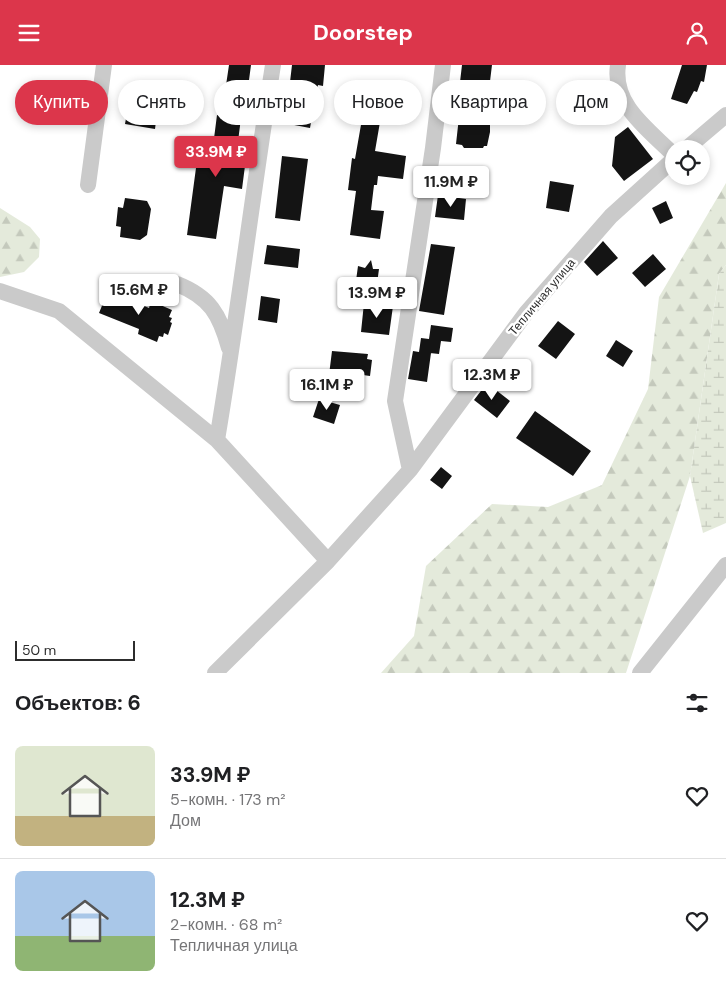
<!DOCTYPE html>
<html lang="ru">
<meta charset="utf-8">
<style>
:root{--surface:#fff;--page:#f6f6f6;--text:#202124;--muted:#757577;--line:#e0e0e0;--accent:#dc364b}
body{margin:0;font-family:"DM Sans",sans-serif;background:var(--page);color:var(--text);height:100vh;display:flex;flex-direction:column;font-size:19px;white-space:nowrap}
*{box-sizing:border-box;margin:0}
p{font-size:16px;color:var(--muted)}
.icon{flex:none;width:28px;height:28px;fill:none;stroke:currentColor;stroke-width:2;stroke-linecap:round;stroke-linejoin:round}
.map{position:relative;height:608px;overflow:hidden}
.panel{display:flex;flex-direction:column;background:var(--surface);flex:1}
.panel>*{flex:none}
.banner{position:absolute;left:15px;top:15px;width:696px;height:45px;display:flex;gap:10px}
.fabs{position:absolute;left:665px;top:75px;display:grid;gap:10px}
.fabs a{display:grid;place-items:center;width:45px;height:45px;border-radius:50%;background:var(--surface);box-shadow:0 2px 8px #0003;font-size:25px}
.scale{position:absolute;left:15px;bottom:12px;width:120px;box-sizing:border-box;padding-left:5px;border:2px solid #2d2d2d;border-top:0;font-size:14px;line-height:18px;white-space:nowrap;color:#2d2d2d;-webkit-text-stroke:4px #fff;paint-order:stroke}
.price{position:absolute;translate:-50% -42px;padding:0 11px;border-radius:5px;background:#fff;color:#222;font-size:16px;line-height:32px;filter:drop-shadow(0 1px 2px #0008)}
.price::after{content:'';position:absolute;left:50%;top:30px;width:15px;height:11px;margin-left:-8px;background:inherit;clip-path:polygon(0 0,100% 0,50% 100%)}
.price.active{background:var(--accent);color:#fff}
ul{padding:0;list-style:none}
li{display:flex;align-items:center;gap:15px;height:125px;padding:0 15px}
li+li{border-top:1px solid var(--line)}
li span{display:grid;place-items:center;flex:none;width:140px;height:100px;border-radius:8px;color:#555}
li>.icon{margin-inline-start:auto}
span .icon{width:60px;height:60px;fill:#fffc;stroke-width:1}
li b{font-size:21px}
h2{display:flex;justify-content:space-between;align-items:center;height:60px;padding:0 15px;font-size:21px}
.pill{padding:0 18px;border-radius:22px;background:var(--surface);box-shadow:0 2px 8px #0003;font-size:18px;line-height:45px}
.pill.active{background:var(--accent);color:#fff}
header{display:flex;justify-content:space-between;align-items:center;height:65px;padding:0 15px;background:var(--accent);color:#fff;font-size:22px;font-weight:700}
.map>svg:first-child{display:block}
</style>
<header><svg class="icon" aria-label="menu" viewBox="0 0 24 24"><path d="M4 6h16M4 12h16M4 18h16"/></svg>Doorstep<svg class="icon" aria-label="person" viewBox="0 0 24 24"><circle cx="12" cy="8" r="4"/><path d="M4 21q1-7 8-7t8 7"/></svg></header>
<div class="map">
<svg width="726" height="608" viewBox="0 0 726 608">
<defs>
<pattern id="forest-firs" width="22" height="20" patternUnits="userSpaceOnUse" patternTransform="scale(1.25)"><rect width="22" height="20" fill="#e4eadb"/><path d="M5 1l3.5 6h-7zM16 11l3.5 6h-7z" fill="#c4c9bc"/></pattern>
<pattern id="wetland-marsh" width="20" height="14" patternUnits="userSpaceOnUse" patternTransform="scale(1.25)"><rect width="20" height="14" fill="#e4eadb"/><path d="M1 5h8M5 5V1M11 12h8M15 12V8" fill="none" stroke="#c4c9bc"/></pattern>
</defs>
<rect width="100%" height="100%" fill="#fff"/>
<!-- forest -->
<path fill="url(#forest-firs)" d="M 726,118 L 726,200 L 719,209 L 690,411 L 626,608 L 381,608 L 414,571 L 426,501 L 492,439 L 548,442 L 602,420 L 648,324 L 659,232 Z
M 0,143 L 30,162 L 40,174 L 39,192 L 24,207 L 0,212 Z"/>
<!-- wetland -->
<path fill="url(#wetland-marsh)" d="M 726,200 L 726,458 L 703,468 L 690,411 L 719,209 Z"/>
<!-- building -->
<path fill="#141414" d="M 229,0 L 251,0 L 247,30 L 225,27 Z
M 292,0 L 325,0 L 323,21 L 318,20 L 310,63 L 289,59 L 297,17 L 290,17 Z
M 462,0 L 492,0 L 485,57 L 490,60 L 490,67 L 487,81 L 484,81 L 483,83 L 464,83 L 462,80 L 456,79 L 459,52 L 447,51 L 449,33 L 458,34 Z
M 682,0 L 707,0 L 704,17 L 701,16 L 697,27 L 694,26 L 687,39 L 671,34 Z
M 392,19 L 410,21 L 407,40 L 390,38 Z
M 129,37 L 158,41 L 155,64 L 125,59 Z
M 217,50 L 241,53 L 236,92 L 246,93 L 242,124 L 224,121 L 216,174 L 187,170 L 198,88 L 212,89 Z
M 362,54 L 380,57 L 375,86 L 406,91 L 403,114 L 378,111 L 377,120 L 374,120 L 371,145 L 384,146 L 380,174 L 350,170 L 356,126 L 348,125 L 352,93 L 355,94 Z
M 628,62 L 653,94 L 624,116 L 612,101 L 615,72 Z
M 282,91 L 308,94 L 300,156 L 275,153 Z
M 550,116 L 574,120 L 569,147 L 546,143 Z
M 438,130 L 466,134 L 464,155 L 435,152 Z
M 125,133 L 147,136 L 151,144 L 147,170 L 140,175 L 120,172 L 121,162 L 116,161 L 118,142 L 123,143 Z
M 666,136 L 673,153 L 660,159 L 652,143 Z
M 603,176 L 618,193 L 597,211 L 584,197 Z
M 431,179 L 455,182 L 444,250 L 419,246 Z
M 267,180 L 300,184 L 298,203 L 264,199 Z
M 653,189 L 666,204 L 645,222 L 632,208 Z
M 371,195 L 373,204 L 379,204 L 376,226 L 355,223 L 358,201 L 365,203 Z
M 108,226 L 149,243 L 151,236 L 172,245 L 169,252 L 172,253 L 170,257 L 172,258 L 168,270 L 164,268 L 163,272 L 159,271 L 157,277 L 138,269 L 139,264 L 99,248 Z
M 261,231 L 280,234 L 277,258 L 258,255 Z
M 364,238 L 393,241 L 389,270 L 361,267 Z
M 558,256 L 575,269 L 556,294 L 538,281 Z
M 431,260 L 453,263 L 451,277 L 441,276 L 439,289 L 421,287 L 431,288 L 427,317 L 408,314 L 413,286 L 419,287 L 421,273 L 429,274 Z
M 616,275 L 633,286 L 623,302 L 606,291 Z
M 332,286 L 368,289 L 367,294 L 372,295 L 370,311 L 363,310 L 362,314 L 329,310 Z
M 487,318 L 510,336 L 497,353 L 474,335 Z
M 319,334 L 340,340 L 334,359 L 313,352 Z
M 535,346 L 591,386 L 573,411 L 516,373 Z
M 441,402 L 452,411 L 442,424 L 430,415 Z"/>
<g fill="none" stroke-linecap="round" stroke-linejoin="round">
<!-- minor -->
<path stroke="#cacaca" stroke-width="16" d="M 618,0 C 612,40 648,64 674,90
M 686,84 L 726,50
M 88,120 L 104,0
M 177,219 C 210,232 220,250 229,283
M 0,226 L 59,246 L 217,375 L 328,496
M 217,375 C 238,250 253,125 273,0
M 410,405 L 395,336 L 433,83 L 443,0
M 215,608 L 328,496 L 410,405 L 526,248 L 611,151 L 674,94
M 640,608 L 726,500"/>
</g>
<g text-anchor="middle" stroke-width="5" stroke-linejoin="round" paint-order="stroke">
<!-- street labels -->
<g font-size="12" fill="#2d2d2d" stroke="#fff">
<text transform="translate(542 232) rotate(-50)" y="4">Тепличная улица</text>
</g>
</g>
</svg>
<div class="fabs">
<a><svg class="icon" aria-label="locate" viewBox="0 0 24 24"><circle cx="12" cy="12" r="6"/><path d="M12 2v4M12 18v4M2 12h4M18 12h4"/></svg></a>
</div>
<div class="scale">50 m</div>
<b class="price active" style="left:216px;top:113px">33.9M ₽</b>
<b class="price" style="left:451px;top:143px">11.9M ₽</b>
<b class="price" style="left:139px;top:251px">15.6M ₽</b>
<b class="price" style="left:377px;top:254px">13.9M ₽</b>
<b class="price" style="left:492px;top:336px">12.3M ₽</b>
<b class="price" style="left:327px;top:346px">16.1M ₽</b>
<div class="banner">
<a class="pill active">Купить</a>
<a class="pill">Снять</a>
<a class="pill">Фильтры</a>
<a class="pill">Новое</a>
<a class="pill">Квартира</a>
<a class="pill">Дом</a>
</div>
</div>
<section class="panel">
<h2>Объектов: 6<svg class="icon" aria-label="filters" viewBox="0 0 24 24"><path d="M4 7h16M4 17h16"/><circle cx="9" cy="7" r="2"/><circle cx="15" cy="17" r="2"/></svg></h2>
<ul>
<li><span style="background:linear-gradient(#dfe7d0 70%,#c2b280 0)"><svg class="icon" aria-label="home" viewBox="0 0 24 24"><path d="M3 11l9-7 9 7M6 9v11h12V9"/></svg></span><div><b>33.9M ₽</b><p>5-комн. · 173 m²</p><p>Дом</p></div><svg class="icon" aria-label="heart" viewBox="0 0 24 24"><path d="M12 20l-8-8c-3-5 5-10 8-4 3-6 11-1 8 4z"/></svg></li>
<li><span style="background:linear-gradient(#a9c7e8 65%,#8fb573 0)"><svg class="icon" aria-label="home" viewBox="0 0 24 24"><path d="M3 11l9-7 9 7M6 9v11h12V9"/></svg></span><div><b>12.3M ₽</b><p>2-комн. · 68 m²</p><p>Тепличная улица</p></div><svg class="icon" aria-label="heart" viewBox="0 0 24 24"><path d="M12 20l-8-8c-3-5 5-10 8-4 3-6 11-1 8 4z"/></svg></li>
</ul>
</section>
